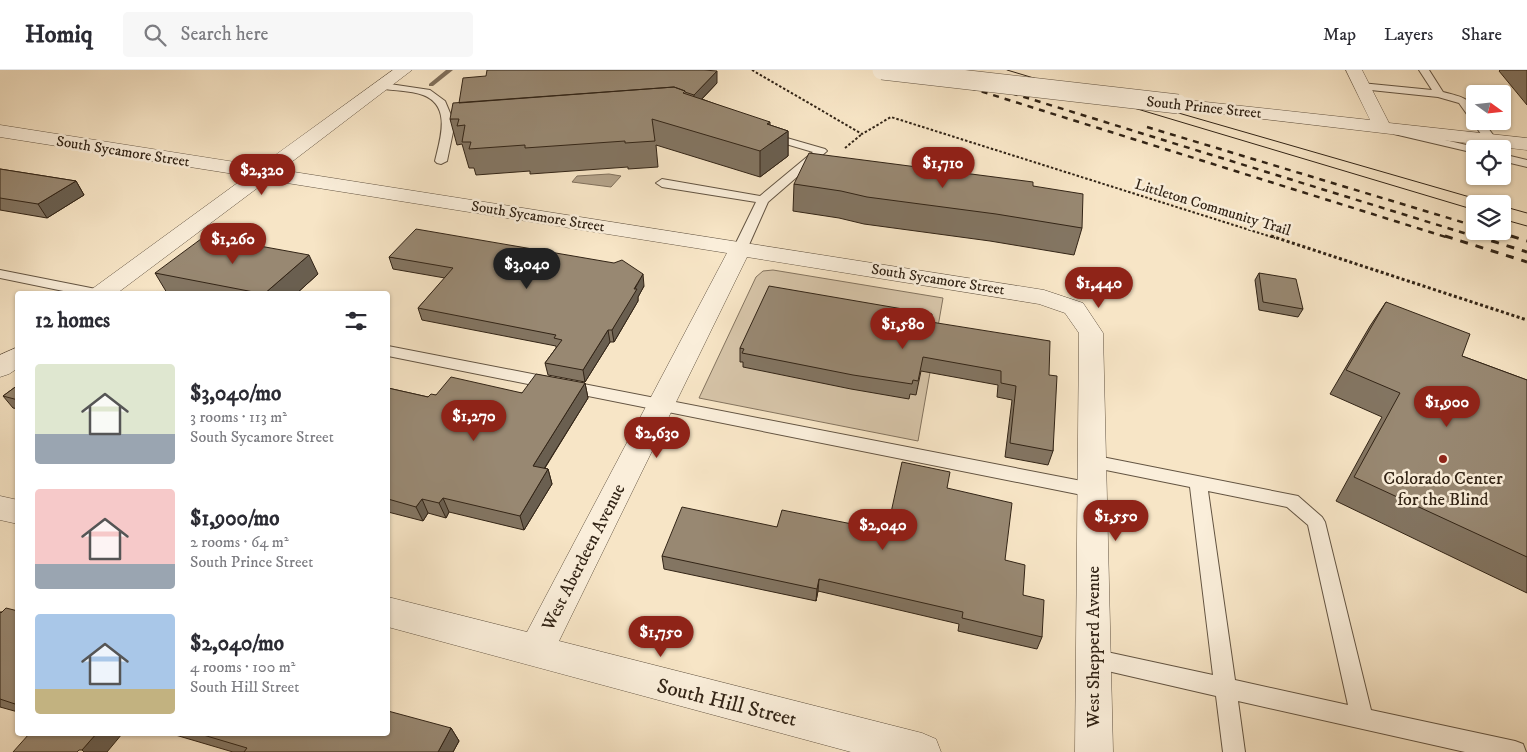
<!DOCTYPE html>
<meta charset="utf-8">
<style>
:root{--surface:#fff;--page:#f7f7f7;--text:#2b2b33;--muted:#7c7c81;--line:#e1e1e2;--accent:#8f2418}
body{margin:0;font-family:"IM FELL DW Pica",serif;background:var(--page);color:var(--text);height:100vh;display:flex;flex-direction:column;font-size:19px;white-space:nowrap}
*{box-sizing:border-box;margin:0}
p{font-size:16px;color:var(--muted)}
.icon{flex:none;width:28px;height:28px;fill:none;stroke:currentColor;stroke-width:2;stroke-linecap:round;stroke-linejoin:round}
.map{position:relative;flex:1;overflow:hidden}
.details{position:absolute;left:15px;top:221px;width:375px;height:445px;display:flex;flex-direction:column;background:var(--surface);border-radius:5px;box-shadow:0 1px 4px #0004}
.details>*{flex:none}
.needle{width:32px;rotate:105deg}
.tools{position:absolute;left:1466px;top:15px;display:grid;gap:10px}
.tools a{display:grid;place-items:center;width:45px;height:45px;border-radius:5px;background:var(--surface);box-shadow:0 1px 4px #0004;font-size:25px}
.price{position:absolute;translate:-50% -42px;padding:0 11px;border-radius:18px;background:var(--accent);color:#fff;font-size:16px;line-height:32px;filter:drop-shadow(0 1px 2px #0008)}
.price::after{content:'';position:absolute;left:50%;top:30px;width:15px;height:11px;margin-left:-8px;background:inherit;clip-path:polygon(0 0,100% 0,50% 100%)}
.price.current{background:#222;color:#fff}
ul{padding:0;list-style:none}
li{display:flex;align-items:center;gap:15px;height:125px;padding:0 20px}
li span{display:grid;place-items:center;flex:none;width:140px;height:100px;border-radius:5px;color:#555}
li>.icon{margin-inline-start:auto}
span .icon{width:60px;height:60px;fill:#fffc;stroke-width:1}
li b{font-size:21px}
h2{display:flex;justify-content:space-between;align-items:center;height:60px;padding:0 20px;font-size:21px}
header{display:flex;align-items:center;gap:30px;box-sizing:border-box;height:70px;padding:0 25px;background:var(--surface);border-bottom:1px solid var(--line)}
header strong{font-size:24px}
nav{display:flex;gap:28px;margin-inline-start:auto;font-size:18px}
.search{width:350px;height:45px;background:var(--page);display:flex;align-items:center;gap:12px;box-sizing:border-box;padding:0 18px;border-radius:5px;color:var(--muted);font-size:19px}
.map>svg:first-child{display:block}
</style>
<header>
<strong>Homiq</strong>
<div class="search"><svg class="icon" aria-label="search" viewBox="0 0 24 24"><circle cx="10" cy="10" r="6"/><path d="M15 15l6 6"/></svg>Search here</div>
<nav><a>Map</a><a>Layers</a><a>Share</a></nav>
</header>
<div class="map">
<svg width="1527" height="682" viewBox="0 0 1527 682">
<rect width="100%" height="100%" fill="#f7e5c6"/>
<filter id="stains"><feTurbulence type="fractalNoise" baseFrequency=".004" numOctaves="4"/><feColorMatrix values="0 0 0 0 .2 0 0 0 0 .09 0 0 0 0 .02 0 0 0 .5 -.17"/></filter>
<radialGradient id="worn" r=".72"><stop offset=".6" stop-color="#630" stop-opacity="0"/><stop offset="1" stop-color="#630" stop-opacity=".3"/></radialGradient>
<!-- green -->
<path fill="#d6c4a8" stroke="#84745f" d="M 773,200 L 943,228 L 918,371 L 699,328 L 756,207 L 763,201 Z"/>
<!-- water -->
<path fill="#b4a38a" stroke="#80705c" d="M 609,104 L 621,106 L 611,117 L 572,112 L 577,106 Z"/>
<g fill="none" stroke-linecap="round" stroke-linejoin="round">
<!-- stream -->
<path fill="#80705c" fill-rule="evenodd" d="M 446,0 L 453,0 L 433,16 L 429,16 L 429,14 Z"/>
<defs>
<path id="service" d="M 1419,0 L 1429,0 L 1443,22 C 1462,27 1475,28 1475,51 L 1483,51 L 1496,69 L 1494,71 L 1486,71 L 1459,33 L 1438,27 L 1361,19 L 1356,16 L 1361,13 L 1432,20 Z
M 383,13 L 430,20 L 445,31 L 453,50 L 472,49 L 477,52 L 472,55 L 454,57 L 447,91 L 441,94 L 437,93 L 435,91 C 440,69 452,36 423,25 C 410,20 393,21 379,18 L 379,14 Z
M 1398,59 L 1475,77 L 1480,79 L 1475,79 L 1475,83 L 1394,64 L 1394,60 Z
M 766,62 L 825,79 L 827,81 L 768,132 L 748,177 L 741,181 L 734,177 L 756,132 L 662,117 L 656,113 L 662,109 L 760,126 L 813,82 L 762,67 L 761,65 Z
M 1502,84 L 1527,90 L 1527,97 L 1502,91 Z
M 0,200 L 101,220 L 108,224 L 78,224 L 0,208 Z
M 388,276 L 1092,413 L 1098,415 L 1101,420 L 1098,425 L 1092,427 L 388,286 Z
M 1092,385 L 1298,426 L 1322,447 L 1325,452 L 1371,640 L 1515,671 L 1523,674 L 1526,682 L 1465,682 L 1238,631 L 1245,682 L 1223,682 L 1216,626 L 1086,596 L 1083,589 L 1086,582 L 1093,579 L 1213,605 L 1190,417 L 1086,396 L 1083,391 L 1086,386 ZM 1208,421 L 1287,437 L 1308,455 L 1348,635 L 1235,610 Z"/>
<path id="minor" d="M 393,0 L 412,0 L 281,100 L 1044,220 L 1083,233 L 1103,263 L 1113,682 L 1075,682 L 1079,263 L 1065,243 L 1039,234 L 747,187 L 559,571 L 922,663 L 936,669 L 941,682 L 851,682 L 388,557 L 388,527 L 527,562 L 727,183 L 268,110 L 116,224 L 88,224 L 92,219 L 247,106 L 0,67 L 0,55 L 260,96 Z
M 18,277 L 18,298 L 9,304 L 0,307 L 0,285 Z
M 0,426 L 18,430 L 18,454 L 0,450 Z"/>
<path id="tertiary" d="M 1346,0 L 1362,0 L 1389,53 L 1527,68 L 1527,80 L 1178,39 L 1172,38 L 1169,34 L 1172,30 L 1178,29 L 1370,50 Z"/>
</defs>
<!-- service casing -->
<use href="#service" stroke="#635442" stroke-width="2"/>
<!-- minor casing -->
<use href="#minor" stroke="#635442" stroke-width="1"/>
<!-- tertiary casing -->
<use href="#tertiary" stroke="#635442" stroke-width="1"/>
<!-- path-far1 -->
<path stroke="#322416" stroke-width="2" stroke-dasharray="2.5 2" stroke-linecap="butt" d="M 752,0 L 862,64 L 891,47 L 1275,168
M 845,78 L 862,64"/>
<!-- path -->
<path stroke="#322416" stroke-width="3" stroke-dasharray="3 2.5" stroke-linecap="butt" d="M 1271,166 L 1527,250"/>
<!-- service -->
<use href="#service" fill="#faeeda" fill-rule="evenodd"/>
<!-- minor -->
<use href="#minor" fill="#faeeda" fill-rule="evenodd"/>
<!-- tertiary -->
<use href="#tertiary" fill="#faeeda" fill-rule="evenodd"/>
<!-- tram -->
<path stroke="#322416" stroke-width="1" d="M 1007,0 L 1475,140
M 1130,29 L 1494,134
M 1502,136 L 1527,143
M 1502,149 L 1527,156"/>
<!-- rail-far1 -->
<path stroke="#322416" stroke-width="2.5" stroke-dasharray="6 6" stroke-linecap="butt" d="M 913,0 L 1449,168
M 966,9 L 1480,168
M 1147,57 L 1475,156
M 1494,161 L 1515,168"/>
<!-- rail -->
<path stroke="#322416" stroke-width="3" stroke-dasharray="8 8" stroke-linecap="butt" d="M 1445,166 L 1527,192
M 1476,166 L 1527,182
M 1511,166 L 1527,171"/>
<defs>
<path id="tertiary-bridge" d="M 882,0 L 1178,34"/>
</defs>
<!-- tertiary-bridge casing -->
<use href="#tertiary-bridge" stroke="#635442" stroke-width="20" stroke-linecap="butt"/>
<!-- tertiary-bridge -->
<use href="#tertiary-bridge" stroke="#faeeda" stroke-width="19"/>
</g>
<!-- wall -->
<path fill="#837562" stroke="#322416" d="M 1500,0 L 1527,0 L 1527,35 L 1499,1 Z
M 717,13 L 702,29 L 770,55 L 788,61 L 788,86 L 760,107 L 656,75 L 658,97 L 628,99 L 628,97 L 530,104 L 530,101 L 476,105 L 474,98 L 469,98 L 462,74 L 457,75 L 450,49 Z
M 0,99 L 76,111 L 84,125 L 47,148 L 0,140 Z
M 794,114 L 1033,116 L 1082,158 L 1074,185 L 990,171 L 864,154 L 839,148 L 793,141 Z
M 389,187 L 644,216 L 638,227 L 638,231 L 614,272 L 610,272 L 585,312 L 548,305 L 545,293 L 556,278 L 556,276 L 422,250 L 418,238 L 445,208 L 393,199 Z
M 155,203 L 318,204 L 296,224 L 173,224 L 167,223 Z
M 1259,203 L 1303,239 L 1298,247 L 1259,240 L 1255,210 Z
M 1386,232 L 1462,286 L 1527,310 L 1527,523 L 1336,431 L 1382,347 L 1330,324 L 1370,256 Z
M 931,253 L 1049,305 L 1053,381 L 1048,395 L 1005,387 L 1012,330 L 997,327 L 998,315 L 921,301 L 916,325 L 910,324 L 909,329 L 851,319 L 743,297 L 743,292 L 740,292 L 740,278 Z
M 585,313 L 588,328 L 545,398 L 548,399 L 552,414 L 524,460 L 449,442 L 446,448 L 428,443 L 423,451 L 388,442 L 388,318 L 428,327 L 436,325 L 522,323 Z
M 18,315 L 18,339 L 13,338 L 3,326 Z
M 947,418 L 1005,490 L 1023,525 L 1042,567 L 1037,579 L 958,561 L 959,554 L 818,521 L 816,531 L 664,499 L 662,486 L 777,457 L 887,461 Z
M 18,541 L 18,642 L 0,637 L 0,542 Z
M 451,658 L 459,671 L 453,682 L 233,682 L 172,664 L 388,664 Z"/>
<!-- shaded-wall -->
<path fill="#6a5f50" stroke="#322416" d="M 717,1 L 717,13 L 694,37 L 694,25 Z
M 770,52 L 770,74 L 788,61 L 788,86 L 760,107 L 760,81 L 767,54 Z
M 76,111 L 84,125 L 47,148 L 38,134 Z
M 309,185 L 318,204 L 296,224 L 264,224 Z
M 643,204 L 644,216 L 638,227 L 638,231 L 614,272 L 612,260 Z
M 608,260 L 610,272 L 585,312 L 583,300 Z
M 585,313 L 588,328 L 537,410 L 533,396 Z
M 548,399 L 552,414 L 524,460 L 520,446 Z
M 443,428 L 449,442 L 446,448 L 439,433 Z
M 422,429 L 428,443 L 423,451 L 416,437 Z
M 819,509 L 818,521 L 816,531 L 817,519 Z
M 451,658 L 459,671 L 453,682 L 438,682 Z
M 96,664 L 122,664 L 107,682 L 84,682 L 82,680 Z"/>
<!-- building -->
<path fill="#988872" stroke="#322416" d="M 487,0 L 704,0 L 717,1 L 694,25 L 685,22 L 685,21 L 674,17 L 459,33 L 463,8 L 486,6 Z
M 674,17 L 685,21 L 683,23 L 770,52 L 767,54 L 788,61 L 760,81 L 652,49 L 655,71 L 625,73 L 625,71 L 525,78 L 525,75 L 469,79 L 471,72 L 462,72 L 465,55 L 457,56 L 459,49 L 450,49 L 453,33 Z
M 809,83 L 1033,112 L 1033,116 L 1083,124 L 1082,158 L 996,144 L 867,127 L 841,121 L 794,114 Z
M 0,99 L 76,111 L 38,134 L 0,128 Z
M 416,159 L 614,193 L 622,190 L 643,204 L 634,219 L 637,219 L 612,260 L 608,260 L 583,300 L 545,293 L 562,270 L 554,268 L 556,265 L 418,238 L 453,198 L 389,187 Z
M 205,166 L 309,185 L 264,224 L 155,203 Z
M 1259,203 L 1296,209 L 1303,239 L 1263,232 Z
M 769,216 L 932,244 L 931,252 L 1050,271 L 1049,305 L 1057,306 L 1053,381 L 1010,373 L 1016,316 L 1001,313 L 1001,301 L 923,287 L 918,311 L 913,310 L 912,314 L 853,305 L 742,283 L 744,279 L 740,278 Z
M 1386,232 L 1470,264 L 1462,286 L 1527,310 L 1527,487 L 1354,407 L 1400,323 L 1346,300 Z
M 536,304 L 585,313 L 533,396 L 548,399 L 520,446 L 443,428 L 439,433 L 422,429 L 416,437 L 388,429 L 388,318 L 428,327 L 431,324 L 436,325 L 451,307 L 522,323 Z
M 18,315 L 18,330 L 3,326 Z
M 902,392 L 950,402 L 947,418 L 1012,433 L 1005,490 L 1025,495 L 1023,525 L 1044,530 L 1042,567 L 962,548 L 963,542 L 819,509 L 817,519 L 662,486 L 682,437 L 777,457 L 782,440 L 887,461 Z
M 6,538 L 18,541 L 18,635 L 0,629 L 0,542 L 1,543 Z
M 388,641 L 451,658 L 438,682 L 244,682 L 247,678 L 200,664 L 388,664 Z
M 29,664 L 96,664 L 82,680 L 79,680 L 77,682 L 13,682 Z"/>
<!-- markers -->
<circle fill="#8f2418" stroke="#faeeda" stroke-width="2" cx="1443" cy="389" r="5"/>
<g text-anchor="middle" stroke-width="5" stroke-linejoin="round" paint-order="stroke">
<!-- far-street labels -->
<g font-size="15" fill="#322416" stroke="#faeeda">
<text transform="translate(1204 37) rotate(6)" y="5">South Prince Street</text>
<text transform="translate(123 81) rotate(9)" y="5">South Sycamore Street</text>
<text transform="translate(1213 137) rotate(17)" y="5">Littleton Community Trail</text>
<text transform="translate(538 146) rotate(9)" y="5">South Sycamore Street</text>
<text transform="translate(938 209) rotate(9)" y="5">South Sycamore Street</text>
</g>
<!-- poi labels -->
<g font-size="18" fill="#322416" stroke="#faeeda">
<text x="1443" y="414">Colorado Center<tspan x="1443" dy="21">for the Blind</tspan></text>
</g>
<!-- street labels -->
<g font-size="18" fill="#322416" stroke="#faeeda">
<text transform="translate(583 487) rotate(-63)" y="6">West Aberdeen Avenue</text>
<text transform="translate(1093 577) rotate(-90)" y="6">West Shepperd Avenue</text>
</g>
<!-- near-street labels -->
<g font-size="21" fill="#322416" stroke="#faeeda">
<text transform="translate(727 632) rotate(14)" y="7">South Hill Street</text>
</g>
</g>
<rect width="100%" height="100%" filter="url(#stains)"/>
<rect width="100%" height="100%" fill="url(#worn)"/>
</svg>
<div class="tools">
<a><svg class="needle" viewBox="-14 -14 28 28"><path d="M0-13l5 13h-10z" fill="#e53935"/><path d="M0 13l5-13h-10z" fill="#7c7c81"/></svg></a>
<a><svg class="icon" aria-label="locate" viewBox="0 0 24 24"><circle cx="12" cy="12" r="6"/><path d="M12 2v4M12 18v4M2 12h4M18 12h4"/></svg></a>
<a><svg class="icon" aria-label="layers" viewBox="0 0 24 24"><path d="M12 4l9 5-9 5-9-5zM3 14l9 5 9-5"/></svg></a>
</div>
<b class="price" style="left:943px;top:119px">$1,710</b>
<b class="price" style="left:262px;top:126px">$2,320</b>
<b class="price" style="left:233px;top:195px">$1,260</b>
<b class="price current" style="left:527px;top:220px">$3,040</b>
<b class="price" style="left:1099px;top:239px">$1,440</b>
<b class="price" style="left:903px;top:280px">$1,580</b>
<b class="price" style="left:1447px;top:358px">$1,900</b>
<b class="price" style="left:474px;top:372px">$1,270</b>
<b class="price" style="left:657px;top:389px">$2,630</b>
<b class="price" style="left:1116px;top:472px">$1,550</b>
<b class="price" style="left:883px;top:481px">$2,040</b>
<b class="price" style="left:661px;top:588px">$1,750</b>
<section class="details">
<h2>12 homes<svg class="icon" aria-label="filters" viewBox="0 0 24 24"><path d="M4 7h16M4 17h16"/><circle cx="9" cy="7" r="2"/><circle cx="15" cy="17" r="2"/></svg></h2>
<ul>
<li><span style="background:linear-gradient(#dfe7d0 70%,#9aa5b1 0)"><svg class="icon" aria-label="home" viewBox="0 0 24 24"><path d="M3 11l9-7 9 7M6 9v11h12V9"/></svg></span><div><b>$3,040/mo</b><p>3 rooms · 113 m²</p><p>South Sycamore Street</p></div></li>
<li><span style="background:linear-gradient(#f6c9c9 75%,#9aa5b1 0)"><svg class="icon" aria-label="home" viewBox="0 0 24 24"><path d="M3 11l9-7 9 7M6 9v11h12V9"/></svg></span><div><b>$1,900/mo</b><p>2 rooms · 64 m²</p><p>South Prince Street</p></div></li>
<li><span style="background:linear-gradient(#a9c7e8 75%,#c2b280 0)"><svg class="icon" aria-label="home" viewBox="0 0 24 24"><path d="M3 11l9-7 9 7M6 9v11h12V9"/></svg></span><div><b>$2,040/mo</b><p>4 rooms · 100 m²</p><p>South Hill Street</p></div></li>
</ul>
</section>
</div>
